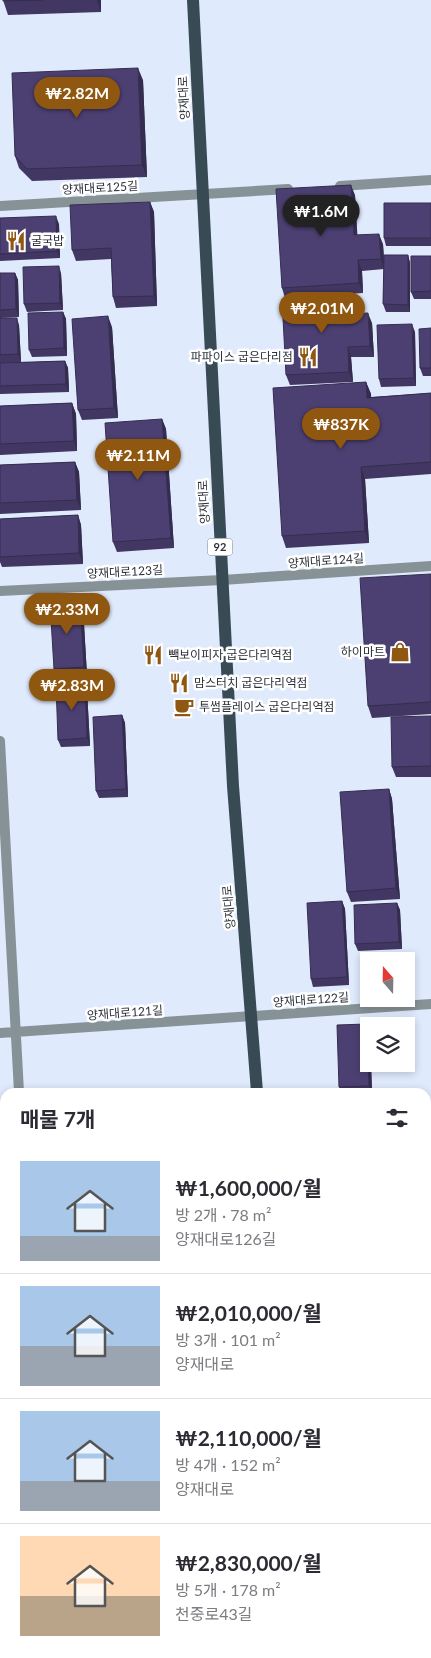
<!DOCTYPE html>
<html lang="ko">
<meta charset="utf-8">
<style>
:root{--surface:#fff;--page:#f7f7f7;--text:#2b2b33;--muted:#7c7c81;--line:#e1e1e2;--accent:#905711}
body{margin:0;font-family:Lato,"Noto Sans KR",sans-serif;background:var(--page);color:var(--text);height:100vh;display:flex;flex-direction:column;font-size:19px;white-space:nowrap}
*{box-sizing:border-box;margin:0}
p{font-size:16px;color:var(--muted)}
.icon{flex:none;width:28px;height:28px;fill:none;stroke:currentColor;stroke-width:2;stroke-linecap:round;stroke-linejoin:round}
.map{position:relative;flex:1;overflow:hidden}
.panel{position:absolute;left:0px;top:1088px;width:431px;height:571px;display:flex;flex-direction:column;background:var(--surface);border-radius:15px 15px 0 0;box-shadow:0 2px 8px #0003}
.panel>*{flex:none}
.needle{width:32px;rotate:340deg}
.fabs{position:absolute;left:360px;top:952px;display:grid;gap:10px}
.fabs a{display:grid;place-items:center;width:55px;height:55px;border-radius:0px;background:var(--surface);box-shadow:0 2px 8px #0003;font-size:25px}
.price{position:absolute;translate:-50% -42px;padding:0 11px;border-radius:18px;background:var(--accent);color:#fff;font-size:16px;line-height:32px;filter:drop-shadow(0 1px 2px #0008)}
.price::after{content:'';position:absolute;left:50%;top:30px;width:15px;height:11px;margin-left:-8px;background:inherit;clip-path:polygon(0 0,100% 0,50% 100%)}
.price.active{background:#222;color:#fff}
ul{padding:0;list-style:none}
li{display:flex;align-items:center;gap:15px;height:125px;padding:0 20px}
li+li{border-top:1px solid var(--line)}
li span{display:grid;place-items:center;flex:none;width:140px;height:100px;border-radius:0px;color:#555}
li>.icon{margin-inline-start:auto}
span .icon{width:60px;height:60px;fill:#fffc;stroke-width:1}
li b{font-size:21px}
h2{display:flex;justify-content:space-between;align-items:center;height:60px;padding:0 20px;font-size:21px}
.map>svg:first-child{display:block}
</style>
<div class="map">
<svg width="431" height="1658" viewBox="0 0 431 1658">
<rect width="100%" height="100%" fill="#dfeafc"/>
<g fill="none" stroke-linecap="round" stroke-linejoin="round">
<!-- street -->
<path stroke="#879297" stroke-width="10" d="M 340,186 L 431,180
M 0,206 L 288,189
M 0,591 L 222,580 L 431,566
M 0,741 L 19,1092
M 0,1033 L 431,1004
M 426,1249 L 431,1248
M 0,1425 L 5,1424
M 50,1654 L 51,1658"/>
<!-- secondary -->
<path stroke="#586870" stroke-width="10" d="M 426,1556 L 431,1555
M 74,1658 L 90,1654"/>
<!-- primary -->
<path stroke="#384b55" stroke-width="12" d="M 193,0 L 233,786 L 257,1092
M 289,1654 L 289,1658"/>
</g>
<!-- wall -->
<path fill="#413762" d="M 3,0 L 101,0 L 101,12 L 8,15 Z
M 143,80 L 147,177 L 32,181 L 19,168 L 15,156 Z
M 355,195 L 357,235 L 383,244 L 384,256 L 408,255 L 410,263 L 410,312 L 386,312 L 383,304 L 384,269 L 362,271 L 363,293 L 285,298 L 282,288 Z
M 150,202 L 154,212 L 157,306 L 116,308 L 113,297 L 111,259 L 76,261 L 72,250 Z
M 431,203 L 431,246 L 386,246 L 384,238 Z
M 0,218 L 59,224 L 60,258 L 0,261 Z
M 431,256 L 431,299 L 414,299 L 411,292 Z
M 0,273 L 15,273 L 18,280 L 19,317 L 0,318 Z
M 61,273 L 63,310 L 27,312 L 24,304 Z
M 351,295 L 354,305 L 355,314 L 372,323 L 374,357 L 351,357 L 353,382 L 290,385 L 286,375 Z
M 63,312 L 66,319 L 67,356 L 32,357 L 29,350 Z
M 0,318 L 19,325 L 21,362 L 0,363 Z
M 112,327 L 118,418 L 82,420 L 78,410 Z
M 431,328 L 431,376 L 423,376 L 420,368 Z
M 415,332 L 416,386 L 381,387 L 379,379 Z
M 65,361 L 68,368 L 69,392 L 0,394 L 0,363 Z
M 366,382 L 371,394 L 371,397 L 431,393 L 431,474 L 365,479 L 369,543 L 286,548 L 282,536 Z
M 72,403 L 76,414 L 77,451 L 0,455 L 0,406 Z
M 162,419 L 166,429 L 174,548 L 117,552 L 113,542 Z
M 75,462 L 79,472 L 81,510 L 0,514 L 0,465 Z
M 78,515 L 81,525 L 83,564 L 2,567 L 0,562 L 0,519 Z
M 431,574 L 431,714 L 372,718 L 368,706 Z
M 80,600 L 83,607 L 87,675 L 57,677 L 54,669 Z
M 85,682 L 87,690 L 90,746 L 61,747 L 58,740 Z
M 122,715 L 125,723 L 128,797 L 99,798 L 96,791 Z
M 431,716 L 431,777 L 396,777 L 392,767 Z
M 389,789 L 392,799 L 400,899 L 351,902 L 347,892 Z
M 342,901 L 345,909 L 349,985 L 313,987 L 311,979 Z
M 397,903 L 400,910 L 402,949 L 358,951 L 355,944 Z
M 406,961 L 411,964 L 412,988 L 406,989 Z
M 369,1064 L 371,1064 L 372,1092 L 341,1092 L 339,1087 Z
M 426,1387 L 431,1391 L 431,1452 L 428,1442 L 426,1442 Z
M 0,1436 L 5,1442 L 5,1505 L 0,1507 Z
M 426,1476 L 431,1480 L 431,1492 L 426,1494 Z
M 431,1608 L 431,1658 L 386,1658 L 385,1655 Z"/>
<!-- shaded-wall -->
<path fill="#352d50" d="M 97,0 L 101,0 L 101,12 Z
M 138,68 L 143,80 L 147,177 L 142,165 Z
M 351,185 L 355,195 L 358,245 L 354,235 Z
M 150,202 L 154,212 L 157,306 L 154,296 Z
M 56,216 L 59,224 L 60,258 L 57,251 Z
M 379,234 L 383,244 L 384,269 L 381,259 Z
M 408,255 L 410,263 L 410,312 L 408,305 Z
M 358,260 L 362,271 L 363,293 L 359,283 Z
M 59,266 L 61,273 L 63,310 L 60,303 Z
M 15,273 L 18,280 L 19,317 L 16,309 Z
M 351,295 L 354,305 L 355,324 L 351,314 Z
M 63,312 L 66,319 L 67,356 L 64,348 Z
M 368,313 L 372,323 L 374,357 L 370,346 Z
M 108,316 L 112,327 L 118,418 L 114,408 Z
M 17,318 L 19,325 L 21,362 L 18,354 Z
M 412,324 L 415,332 L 416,386 L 414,378 Z
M 348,347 L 351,357 L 353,382 L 349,372 Z
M 65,361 L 68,368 L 69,392 L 66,384 Z
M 366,382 L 371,394 L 372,410 L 367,398 Z
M 72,403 L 76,414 L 77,451 L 74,441 Z
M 162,419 L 166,429 L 174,548 L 171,538 Z
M 75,462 L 79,472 L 81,510 L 77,500 Z
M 361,467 L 365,479 L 369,543 L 365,531 Z
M 78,515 L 81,525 L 83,564 L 79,553 Z
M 80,600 L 83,607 L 87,675 L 84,667 Z
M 85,682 L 87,690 L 90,746 L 87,738 Z
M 122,715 L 125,723 L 128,797 L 126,789 Z
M 389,789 L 392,799 L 400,899 L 396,888 Z
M 342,901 L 345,909 L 349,985 L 347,977 Z
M 397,903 L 400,910 L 402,949 L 399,942 Z
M 409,956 L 411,964 L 412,988 L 410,981 Z
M 367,1024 L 369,1027 L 369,1064 L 371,1064 L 372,1092 L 369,1086 Z"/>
<!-- building -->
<path fill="#4c4072" stroke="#352d50" d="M 3,0 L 43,0 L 3,1 Z
M 138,68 L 142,165 L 27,169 L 15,156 L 12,73 Z
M 351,185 L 354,235 L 379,234 L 381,259 L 358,260 L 359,283 L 282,288 L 276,189 Z
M 150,202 L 154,296 L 113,297 L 111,248 L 72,250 L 70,205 Z
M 384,203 L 431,203 L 431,238 L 384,238 Z
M 56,216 L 57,251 L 0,254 L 0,218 Z
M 384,255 L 408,255 L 408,305 L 383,304 Z
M 411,256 L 431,256 L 431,291 L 411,292 Z
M 59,266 L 60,303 L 24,304 L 23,267 Z
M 0,273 L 15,273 L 16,309 L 0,310 Z
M 351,295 L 351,314 L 368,313 L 370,346 L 348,347 L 349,372 L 286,375 L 282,299 Z
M 63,312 L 64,348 L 29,350 L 28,313 Z
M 108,316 L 114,408 L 78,410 L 72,319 Z
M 0,318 L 17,318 L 18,354 L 0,355 Z
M 412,324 L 414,378 L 379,379 L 377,325 Z
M 431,328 L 431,368 L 420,368 L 419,329 Z
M 65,361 L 66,384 L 0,386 L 0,363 Z
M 366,382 L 367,398 L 431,393 L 431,462 L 361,467 L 365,531 L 282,536 L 273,388 Z
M 72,403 L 74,441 L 0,444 L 0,406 Z
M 162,419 L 171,538 L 113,542 L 105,423 Z
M 75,462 L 77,500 L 0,503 L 0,465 Z
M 78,515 L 79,553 L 0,557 L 0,519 Z
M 431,574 L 431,702 L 368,706 L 360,578 Z
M 80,600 L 84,667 L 54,669 L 50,602 Z
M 85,682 L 87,738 L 58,740 L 56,684 Z
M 122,715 L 126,789 L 96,791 L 93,717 Z
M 431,716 L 431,766 L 392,767 L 391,717 Z
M 389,789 L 396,888 L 347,892 L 340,792 Z
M 342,901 L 347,977 L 311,979 L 307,903 Z
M 397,903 L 399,942 L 355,944 L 354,905 Z
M 409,956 L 410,981 L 406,981 L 406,961 L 387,961 L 387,957 Z
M 367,1024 L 369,1086 L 339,1087 L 337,1025 Z
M 426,1387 L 431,1391 L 431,1431 L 426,1432 Z
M 0,1436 L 3,1436 L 5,1443 L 5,1489 L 0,1490 Z
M 431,1439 L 431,1452 L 427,1440 Z
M 426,1476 L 431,1480 L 431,1481 L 426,1483 Z
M 431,1608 L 431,1654 L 385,1655 L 385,1654 L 426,1654 L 426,1609 Z"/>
<!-- icons -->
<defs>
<symbol id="restaurant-bare" viewBox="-9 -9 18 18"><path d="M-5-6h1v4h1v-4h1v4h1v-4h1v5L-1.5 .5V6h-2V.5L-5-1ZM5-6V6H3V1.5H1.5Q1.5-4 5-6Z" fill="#905711" stroke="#fff" stroke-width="2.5" paint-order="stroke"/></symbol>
<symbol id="shop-bare" viewBox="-9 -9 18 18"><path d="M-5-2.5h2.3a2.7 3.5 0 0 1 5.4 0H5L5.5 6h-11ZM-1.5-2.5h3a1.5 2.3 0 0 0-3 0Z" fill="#905711" stroke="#fff" stroke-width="2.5" paint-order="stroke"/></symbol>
<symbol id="cafe-bare" viewBox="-9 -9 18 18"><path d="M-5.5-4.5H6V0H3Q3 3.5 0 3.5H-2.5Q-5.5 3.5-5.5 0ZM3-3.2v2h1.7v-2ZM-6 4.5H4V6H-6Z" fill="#905711" stroke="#fff" stroke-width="2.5" paint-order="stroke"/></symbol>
</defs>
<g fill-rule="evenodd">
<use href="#restaurant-bare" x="2" y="227" width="28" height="28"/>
<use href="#restaurant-bare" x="294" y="343" width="28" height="28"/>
<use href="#shop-bare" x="386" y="638" width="28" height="28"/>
<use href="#restaurant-bare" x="139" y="641" width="28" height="28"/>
<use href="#restaurant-bare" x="165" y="669" width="28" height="28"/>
<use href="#cafe-bare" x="170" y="693" width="28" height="28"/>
</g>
<g text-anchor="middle" stroke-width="5" stroke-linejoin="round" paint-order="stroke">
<!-- shield labels -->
<rect fill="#fff" stroke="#6b6f75" stroke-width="1" x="207.5" y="538.5" width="25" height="17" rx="4"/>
<g font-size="11" font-weight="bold" fill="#2c313a">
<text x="220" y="551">92</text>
</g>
<!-- street labels -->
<g font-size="12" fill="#2c313a" stroke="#fff">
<text transform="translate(184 98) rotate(-93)" y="4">양재대로</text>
<text transform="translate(100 188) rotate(-3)" y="4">양재대로125길</text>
<text transform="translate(204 502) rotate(-93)" y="4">양재대로</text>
<text transform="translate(326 561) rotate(-4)" y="4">양재대로124길</text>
<text transform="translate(125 572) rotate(-3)" y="4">양재대로123길</text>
<text transform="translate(229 907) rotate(-95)" y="4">양재대로</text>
<text transform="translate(311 1000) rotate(-4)" y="4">양재대로122길</text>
<text transform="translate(125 1013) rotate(-4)" y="4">양재대로121길</text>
</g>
<!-- poi labels -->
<g font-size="12" fill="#2c313a" stroke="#fff" text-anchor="start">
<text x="31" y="245">굴국밥</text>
<text x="293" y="361" text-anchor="end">파파이스 굽은다리점</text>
<text x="385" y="656" text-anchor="end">하이마트</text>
<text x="168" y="659">빽보이피자 굽은다리역점</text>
<text x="194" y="687">맘스터치 굽은다리역점</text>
<text x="199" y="711">투썸플레이스 굽은다리역점</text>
</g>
</g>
</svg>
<div class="fabs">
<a><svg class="needle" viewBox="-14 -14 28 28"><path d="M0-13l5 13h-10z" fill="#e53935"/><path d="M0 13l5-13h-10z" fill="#7c7c81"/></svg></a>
<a><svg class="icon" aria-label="layers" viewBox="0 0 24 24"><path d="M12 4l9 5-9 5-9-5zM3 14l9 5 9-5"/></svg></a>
</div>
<b class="price" style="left:77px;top:119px">₩2.82M</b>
<b class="price active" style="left:321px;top:237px">₩1.6M</b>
<b class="price" style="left:322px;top:334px">₩2.01M</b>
<b class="price" style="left:341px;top:450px">₩837K</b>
<b class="price" style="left:138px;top:481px">₩2.11M</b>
<b class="price" style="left:67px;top:635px">₩2.33M</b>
<b class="price" style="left:72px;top:711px">₩2.83M</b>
<section class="panel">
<h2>매물 7개<svg class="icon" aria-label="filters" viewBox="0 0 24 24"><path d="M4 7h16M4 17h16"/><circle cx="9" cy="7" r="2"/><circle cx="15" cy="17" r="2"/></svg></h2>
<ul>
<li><span style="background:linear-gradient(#a9c7e8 75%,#9aa5b1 0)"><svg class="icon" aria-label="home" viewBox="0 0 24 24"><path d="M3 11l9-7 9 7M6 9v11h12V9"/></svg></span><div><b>₩1,600,000/월</b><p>방 2개 · 78 m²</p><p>양재대로126길</p></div></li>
<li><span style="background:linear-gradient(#a9c7e8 60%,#9aa5b1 0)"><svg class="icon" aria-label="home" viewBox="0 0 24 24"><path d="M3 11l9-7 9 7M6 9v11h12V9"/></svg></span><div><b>₩2,010,000/월</b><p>방 3개 · 101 m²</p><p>양재대로</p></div></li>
<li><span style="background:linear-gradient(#a9c7e8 70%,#9aa5b1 0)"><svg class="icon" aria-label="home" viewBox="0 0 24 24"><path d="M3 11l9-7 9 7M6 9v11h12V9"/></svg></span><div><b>₩2,110,000/월</b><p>방 4개 · 152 m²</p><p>양재대로</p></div></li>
<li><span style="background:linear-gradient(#ffd9b3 60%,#b9a48a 0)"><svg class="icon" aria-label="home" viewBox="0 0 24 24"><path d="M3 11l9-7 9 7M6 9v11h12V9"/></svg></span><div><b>₩2,830,000/월</b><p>방 5개 · 178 m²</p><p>천중로43길</p></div></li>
</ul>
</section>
</div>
